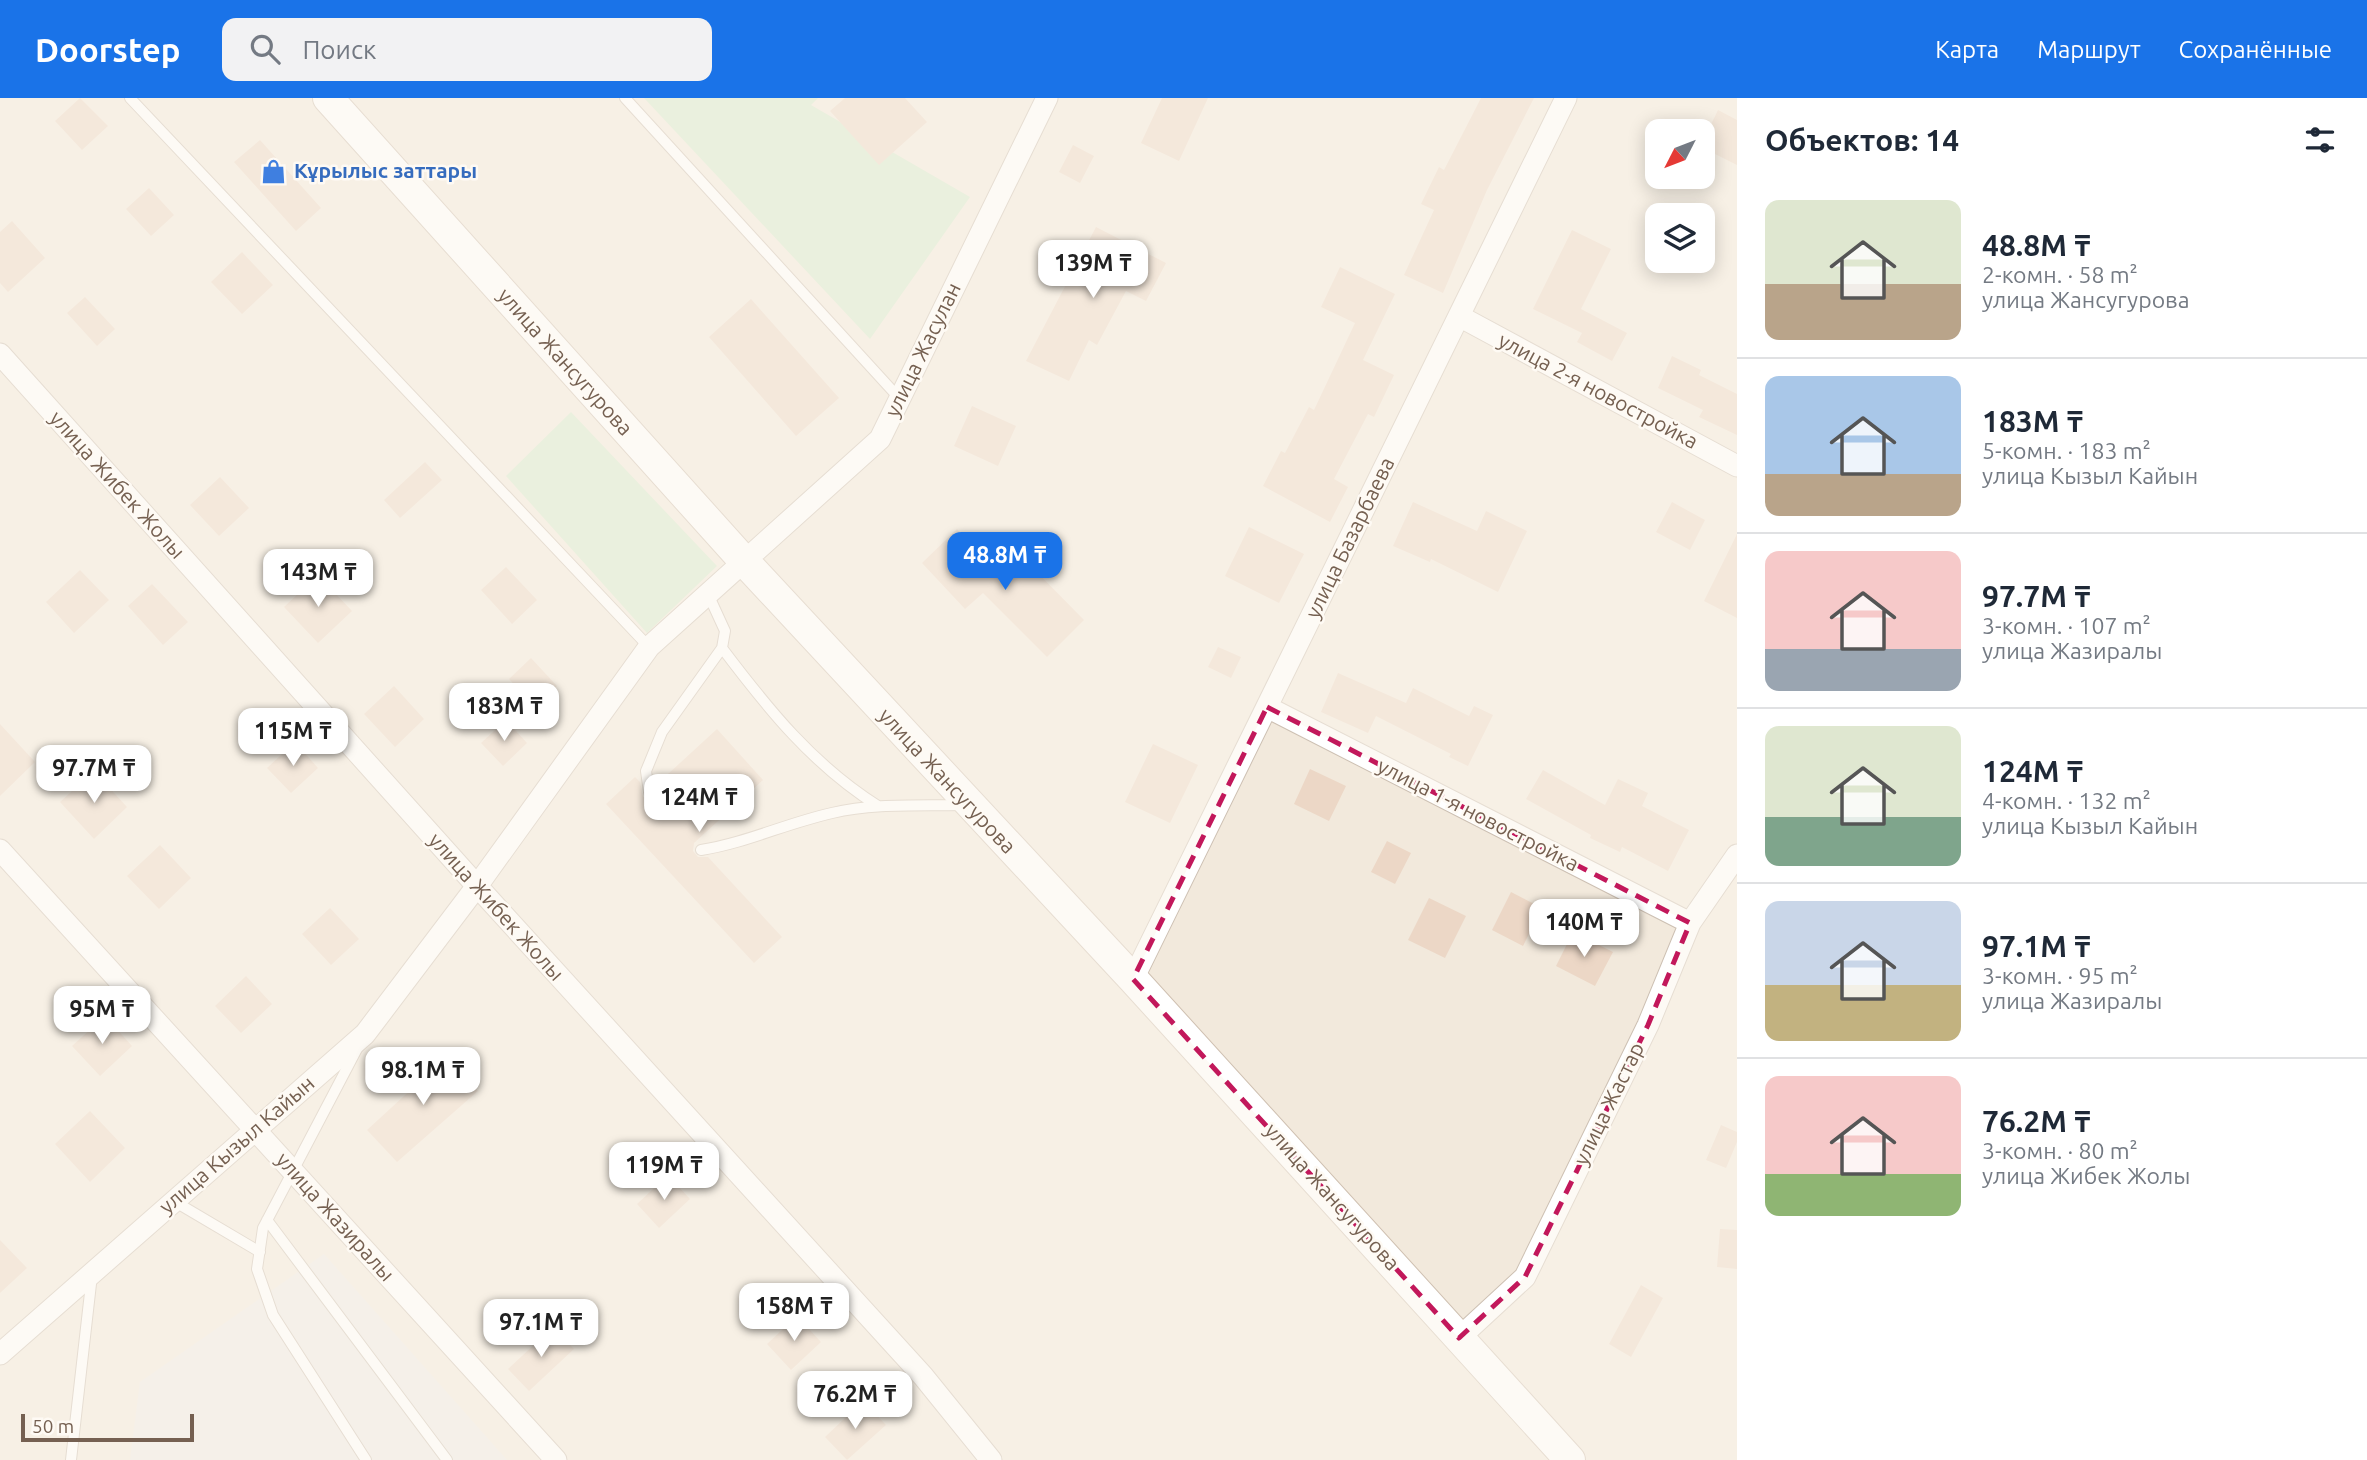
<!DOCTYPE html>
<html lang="ru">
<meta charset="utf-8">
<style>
:root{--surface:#fff;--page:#f2f2f3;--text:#1f2937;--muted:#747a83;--line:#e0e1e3;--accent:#1a73e8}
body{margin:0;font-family:Ubuntu,sans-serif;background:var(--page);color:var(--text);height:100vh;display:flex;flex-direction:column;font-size:26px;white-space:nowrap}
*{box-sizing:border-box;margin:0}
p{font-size:23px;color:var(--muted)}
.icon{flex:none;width:38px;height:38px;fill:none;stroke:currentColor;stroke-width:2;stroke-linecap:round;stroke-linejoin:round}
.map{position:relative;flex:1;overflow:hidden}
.sheet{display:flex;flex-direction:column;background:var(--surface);width:630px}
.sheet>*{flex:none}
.needle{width:46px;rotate:228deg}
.fabs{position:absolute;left:1645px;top:21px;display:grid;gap:14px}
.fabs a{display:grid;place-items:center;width:70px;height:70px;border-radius:14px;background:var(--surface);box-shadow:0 4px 18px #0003;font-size:35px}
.scale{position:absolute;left:21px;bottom:18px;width:173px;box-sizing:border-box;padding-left:7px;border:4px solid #756051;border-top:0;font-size:19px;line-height:24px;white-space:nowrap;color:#756051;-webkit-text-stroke:5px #fefaf4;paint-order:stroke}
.price{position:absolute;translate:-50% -60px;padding:0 16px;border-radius:14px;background:#fff;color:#222;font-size:23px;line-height:46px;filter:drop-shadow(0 2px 4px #0008)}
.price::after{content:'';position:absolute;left:50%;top:42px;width:21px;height:16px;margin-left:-10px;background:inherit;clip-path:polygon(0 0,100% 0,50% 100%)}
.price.active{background:var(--accent);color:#fff}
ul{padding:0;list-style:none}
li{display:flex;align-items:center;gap:21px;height:175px;padding:0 28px}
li+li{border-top:2px solid var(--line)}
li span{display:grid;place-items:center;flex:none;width:196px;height:140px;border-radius:14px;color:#555}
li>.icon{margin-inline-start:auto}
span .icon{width:84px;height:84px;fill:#fffc;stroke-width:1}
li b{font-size:30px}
h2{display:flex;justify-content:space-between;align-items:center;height:84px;padding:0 28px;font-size:30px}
header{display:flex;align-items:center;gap:42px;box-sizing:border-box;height:98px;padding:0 35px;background:var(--accent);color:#fff}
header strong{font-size:33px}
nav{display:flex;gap:38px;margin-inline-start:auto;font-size:24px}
.search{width:490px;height:63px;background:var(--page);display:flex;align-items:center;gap:18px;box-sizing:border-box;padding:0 24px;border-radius:14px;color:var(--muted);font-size:26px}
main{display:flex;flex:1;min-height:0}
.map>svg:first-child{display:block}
</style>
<header>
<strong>Doorstep</strong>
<div class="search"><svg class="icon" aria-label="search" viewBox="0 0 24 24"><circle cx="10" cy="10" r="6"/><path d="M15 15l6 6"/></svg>Поиск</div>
<nav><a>Карта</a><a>Маршрут</a><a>Сохранённые</a></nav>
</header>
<main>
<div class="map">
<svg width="1737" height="1362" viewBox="0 0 1737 1362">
<rect width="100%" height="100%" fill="#fbf6ed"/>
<!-- residential -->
<path fill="#f2e9dc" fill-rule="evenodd" d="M 0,0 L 1737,0 L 1737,1362 L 0,1362 ZM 1657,33 L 1703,33 L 1703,79 L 1657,79 ZM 1657,117 L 1703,117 L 1703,163 L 1657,163 Z"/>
<!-- industrial -->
<path fill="#ede9e5" d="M 324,1156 L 507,1362 L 130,1362 L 140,1284 Z"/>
<!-- green -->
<path fill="#d6e8cc" d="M 644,0 L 818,0 L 811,7 L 970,99 L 870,241 Z
M 571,314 L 717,468 L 647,535 L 506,378 Z"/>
<!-- building -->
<path fill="#ecd7c6" d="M 80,0 L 108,28 L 82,52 L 55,23 Z
M 845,0 L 905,0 L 927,24 L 879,67 L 830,13 Z
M 1162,0 L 1208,0 L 1179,63 L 1141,45 Z
M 1481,0 L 1534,0 L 1487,92 L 1443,195 L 1404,177 L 1434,112 L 1421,106 L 1439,69 L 1444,72 Z
M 1718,12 L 1737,22 L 1737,67 L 1703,50 L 1703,43 Z
M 260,42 L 321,110 L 296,133 L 234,64 Z
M 1073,47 L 1094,58 L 1080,85 L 1059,74 Z
M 149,90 L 174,117 L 151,138 L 126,111 Z
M 12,123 L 45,160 L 8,194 L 0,185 L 0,134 Z
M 1096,129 L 1166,165 L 1146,203 L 1126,193 L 1097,247 L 1089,242 L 1069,283 L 1026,263 Z
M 1572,132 L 1611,151 L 1581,211 L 1627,235 L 1612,263 L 1577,244 L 1582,235 L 1533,211 Z
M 242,154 L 273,187 L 242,216 L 211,184 Z
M 1340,169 L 1395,196 L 1363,262 L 1394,277 L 1374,319 L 1368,316 L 1334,381 L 1348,389 L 1330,424 L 1263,388 L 1281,353 L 1285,355 L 1309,309 L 1314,312 L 1355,225 L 1321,209 Z
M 85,199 L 115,231 L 97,248 L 67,215 Z
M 751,201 L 839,300 L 796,338 L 709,239 Z
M 1672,258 L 1701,272 L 1699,277 L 1737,296 L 1737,337 L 1699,319 L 1703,312 L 1658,290 Z
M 972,308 L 1016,328 L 998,368 L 954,348 Z
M 425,364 L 442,382 L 400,420 L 384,402 Z
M 220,379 L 249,410 L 219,438 L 190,407 Z
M 1413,404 L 1477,433 L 1486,413 L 1527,433 L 1498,494 L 1431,461 L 1430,464 L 1393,448 Z
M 1672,404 L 1705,422 L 1690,452 L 1656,434 Z
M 1249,429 L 1304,456 L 1279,505 L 1225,478 Z
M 957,431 L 1005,482 L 1025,462 L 1084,522 L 1047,559 L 983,495 L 965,511 L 922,465 Z
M 1737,436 L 1737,520 L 1704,503 Z
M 506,469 L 537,502 L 512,526 L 481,492 Z
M 80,472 L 109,502 L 74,535 L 46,504 Z
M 318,477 L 352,513 L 318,545 L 284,509 Z
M 152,486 L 188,524 L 163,547 L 128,508 Z
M 1218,549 L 1241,559 L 1231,580 L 1208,569 Z
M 531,560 L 557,588 L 535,609 L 509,581 Z
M 1338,575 L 1406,605 L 1413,590 L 1469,618 L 1474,608 L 1493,617 L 1468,668 L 1449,659 L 1451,656 L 1376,618 L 1368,635 L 1321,614 Z
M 394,588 L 424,621 L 395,649 L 364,616 Z
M 506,622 L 527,645 L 503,668 L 481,645 Z
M 0,626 L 35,664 L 0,698 Z
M 717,631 L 763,682 L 694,745 L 693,753 L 698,759 L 708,759 L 782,839 L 754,865 L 606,706 L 635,679 L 640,684 L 643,699 L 653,701 L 656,687 Z
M 295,644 L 318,670 L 291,695 L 267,670 Z
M 1153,646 L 1198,667 L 1170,725 L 1125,704 Z
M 1310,671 L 1346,688 L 1329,723 L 1294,706 Z
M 1543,672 L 1605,707 L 1618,681 L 1648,695 L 1642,708 L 1689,732 L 1668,773 L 1622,749 L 1620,754 L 1590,740 L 1591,737 L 1526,701 Z
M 94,673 L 127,709 L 94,741 L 60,704 Z
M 1387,743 L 1411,755 L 1395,786 L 1371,774 Z
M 160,747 L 191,780 L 159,811 L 127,778 Z
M 1511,794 L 1542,810 L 1523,848 L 1492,832 Z
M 1429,800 L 1466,818 L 1445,860 L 1408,842 Z
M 330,810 L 359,841 L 331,867 L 302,836 Z
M 1573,834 L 1613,854 L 1595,888 L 1556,868 Z
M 246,878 L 272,906 L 241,935 L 215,908 Z
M 105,918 L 132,948 L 100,978 L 72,948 Z
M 441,953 L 478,993 L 397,1064 L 367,1032 L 416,987 L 411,981 Z
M 90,1013 L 125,1050 L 90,1084 L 55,1046 Z
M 1721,1027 L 1737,1034 L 1737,1044 L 1726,1070 L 1706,1062 Z
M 668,1077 L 690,1101 L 659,1130 L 637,1106 Z
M 1720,1131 L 1737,1132 L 1737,1171 L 1717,1169 Z
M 0,1142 L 27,1170 L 0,1195 Z
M 1641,1187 L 1663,1200 L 1631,1259 L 1609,1246 Z
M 797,1218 L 821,1244 L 791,1272 L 767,1246 Z
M 553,1229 L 574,1251 L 529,1293 L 508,1271 Z
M 863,1303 L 886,1327 L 847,1362 L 825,1339 Z"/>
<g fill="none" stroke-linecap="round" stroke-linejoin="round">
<defs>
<path id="service" d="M 130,0 L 649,549
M 625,0 L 900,301
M 722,550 C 768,611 813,667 878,708
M 649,694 L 646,673 L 662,634 L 722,550 L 725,533 L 708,496
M 701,752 C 746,745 787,725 832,715 C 874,705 919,708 962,707
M 358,949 L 263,1130 L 257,1171 L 273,1217 L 366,1362
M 172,1102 L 260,1154
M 267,1122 L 447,1362
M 71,1362 L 92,1177"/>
<path id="minor" d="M 1459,218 L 1737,368
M 0,256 L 477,788 L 923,1278 L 991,1362
M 1267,609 L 1690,825
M 0,752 L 556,1362
M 1133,881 L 1566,0
M 1459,1240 L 1525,1179 L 1648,927 L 1690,825 L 1737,757
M 0,1256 L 365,936 L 477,788 L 649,549 L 880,341 L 1047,0"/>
<path id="secondary" d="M 328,0 L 744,463 L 1133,881 L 1570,1362"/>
</defs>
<!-- service casing -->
<use href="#service" stroke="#cdc0b3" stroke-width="12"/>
<!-- minor casing -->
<use href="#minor" stroke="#cdc0b3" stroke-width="23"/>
<!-- secondary casing -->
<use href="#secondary" stroke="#cfc0b1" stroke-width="32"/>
<!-- service -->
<use href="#service" stroke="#fff" stroke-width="10"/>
<!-- minor -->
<use href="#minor" stroke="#fff" stroke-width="21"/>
<!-- secondary -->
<use href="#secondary" stroke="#fff" stroke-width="30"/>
</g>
<!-- marked area -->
<path d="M0 0H1737V1362H0ZM 1267,609 L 1690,825 L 1648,927 L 1525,1179 L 1459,1240 L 1133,881 Z" fill="#fbf6ed" fill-opacity=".55" fill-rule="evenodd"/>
<path fill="none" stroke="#c2185b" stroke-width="5" stroke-dasharray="14 9" stroke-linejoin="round" d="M 1267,609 L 1690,825 L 1648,927 L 1525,1179 L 1459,1240 L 1133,881 Z"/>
<!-- icons -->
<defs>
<symbol id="shop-bare" viewBox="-9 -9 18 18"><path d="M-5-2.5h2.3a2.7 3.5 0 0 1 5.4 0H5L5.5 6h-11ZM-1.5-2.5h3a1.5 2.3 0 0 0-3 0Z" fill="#3f7fe0" stroke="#fefaf4" stroke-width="2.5" paint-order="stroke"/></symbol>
</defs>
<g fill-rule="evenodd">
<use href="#shop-bare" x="256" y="56" width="35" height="35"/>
</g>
<g text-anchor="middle" stroke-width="5" stroke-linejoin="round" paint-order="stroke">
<!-- shop labels -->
<g font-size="21" font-weight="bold" fill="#366cbe" stroke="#fefaf4" text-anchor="start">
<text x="294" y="80">Кұрылыс заттары</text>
</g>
<!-- street labels -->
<g font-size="21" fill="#756051" stroke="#fefaf4">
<text transform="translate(923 252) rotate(-64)" y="7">улица Жасулан</text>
<text transform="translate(565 264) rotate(48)" y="7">улица Жансугурова</text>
<text transform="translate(1598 293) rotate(28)" y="7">улица 2-я новостройка</text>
<text transform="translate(117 387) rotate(48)" y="7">улица Жибек Жолы</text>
<text transform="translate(1350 440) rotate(-64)" y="7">улица Базарбаева</text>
<text transform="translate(947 683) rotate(47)" y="7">улица Жансугурова</text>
<text transform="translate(1478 717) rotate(27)" y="7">улица 1-я новостройка</text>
<text transform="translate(496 809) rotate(48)" y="7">улица Жибек Жолы</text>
<text transform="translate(1609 1006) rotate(-64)" y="7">улица Жастар</text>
<text transform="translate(237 1047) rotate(-41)" y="7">улица Кызыл Кайын</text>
<text transform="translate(1332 1099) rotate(48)" y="7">улица Жансугурова</text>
<text transform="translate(335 1119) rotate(48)" y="7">улица Жазиралы</text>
</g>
</g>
</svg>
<div class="fabs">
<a><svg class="needle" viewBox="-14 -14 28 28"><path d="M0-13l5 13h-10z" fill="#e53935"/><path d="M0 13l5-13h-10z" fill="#747a83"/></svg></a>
<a><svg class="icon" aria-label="layers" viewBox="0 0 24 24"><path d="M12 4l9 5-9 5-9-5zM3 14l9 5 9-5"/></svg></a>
</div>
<div class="scale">50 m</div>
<b class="price" style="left:1093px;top:202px">139M ₸</b>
<b class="price active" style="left:1005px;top:494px">48.8M ₸</b>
<b class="price" style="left:318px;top:511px">143M ₸</b>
<b class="price" style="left:504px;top:645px">183M ₸</b>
<b class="price" style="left:293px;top:670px">115M ₸</b>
<b class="price" style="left:94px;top:707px">97.7M ₸</b>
<b class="price" style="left:699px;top:736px">124M ₸</b>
<b class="price" style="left:1584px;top:861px">140M ₸</b>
<b class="price" style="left:102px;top:948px">95M ₸</b>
<b class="price" style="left:423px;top:1009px">98.1M ₸</b>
<b class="price" style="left:664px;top:1104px">119M ₸</b>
<b class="price" style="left:794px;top:1245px">158M ₸</b>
<b class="price" style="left:541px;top:1261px">97.1M ₸</b>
<b class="price" style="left:855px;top:1333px">76.2M ₸</b>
</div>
<section class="sheet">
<h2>Объектов: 14<svg class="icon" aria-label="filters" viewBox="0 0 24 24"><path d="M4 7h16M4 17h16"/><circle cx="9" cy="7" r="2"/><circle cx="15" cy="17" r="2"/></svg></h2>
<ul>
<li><span style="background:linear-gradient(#dfe7d0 60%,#b9a48a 0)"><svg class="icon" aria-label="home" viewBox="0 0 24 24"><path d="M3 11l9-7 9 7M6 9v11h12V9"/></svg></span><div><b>48.8M ₸</b><p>2-комн. · 58 m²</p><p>улица Жансугурова</p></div></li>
<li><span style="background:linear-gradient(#a9c7e8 70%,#b9a48a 0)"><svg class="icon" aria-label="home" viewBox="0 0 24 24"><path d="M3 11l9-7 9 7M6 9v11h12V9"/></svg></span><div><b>183M ₸</b><p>5-комн. · 183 m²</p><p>улица Кызыл Кайын</p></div></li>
<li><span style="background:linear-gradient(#f6c9c9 70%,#9aa5b1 0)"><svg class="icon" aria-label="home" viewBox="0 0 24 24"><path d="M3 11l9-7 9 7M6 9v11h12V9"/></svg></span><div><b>97.7M ₸</b><p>3-комн. · 107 m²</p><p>улица Жазиралы</p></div></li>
<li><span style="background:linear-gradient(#dfe7d0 65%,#7fa58c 0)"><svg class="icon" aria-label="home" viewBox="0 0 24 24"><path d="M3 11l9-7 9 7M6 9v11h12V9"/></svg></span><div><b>124M ₸</b><p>4-комн. · 132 m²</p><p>улица Кызыл Кайын</p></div></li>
<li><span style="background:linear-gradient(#c9d6e8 60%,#c2b280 0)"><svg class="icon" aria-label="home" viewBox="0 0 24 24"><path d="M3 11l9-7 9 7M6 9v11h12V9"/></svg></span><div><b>97.1M ₸</b><p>3-комн. · 95 m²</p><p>улица Жазиралы</p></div></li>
<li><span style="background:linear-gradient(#f6c9c9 70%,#8fb573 0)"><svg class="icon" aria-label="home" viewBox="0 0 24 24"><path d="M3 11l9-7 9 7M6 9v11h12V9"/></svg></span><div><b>76.2M ₸</b><p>3-комн. · 80 m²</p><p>улица Жибек Жолы</p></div></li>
</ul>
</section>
</main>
